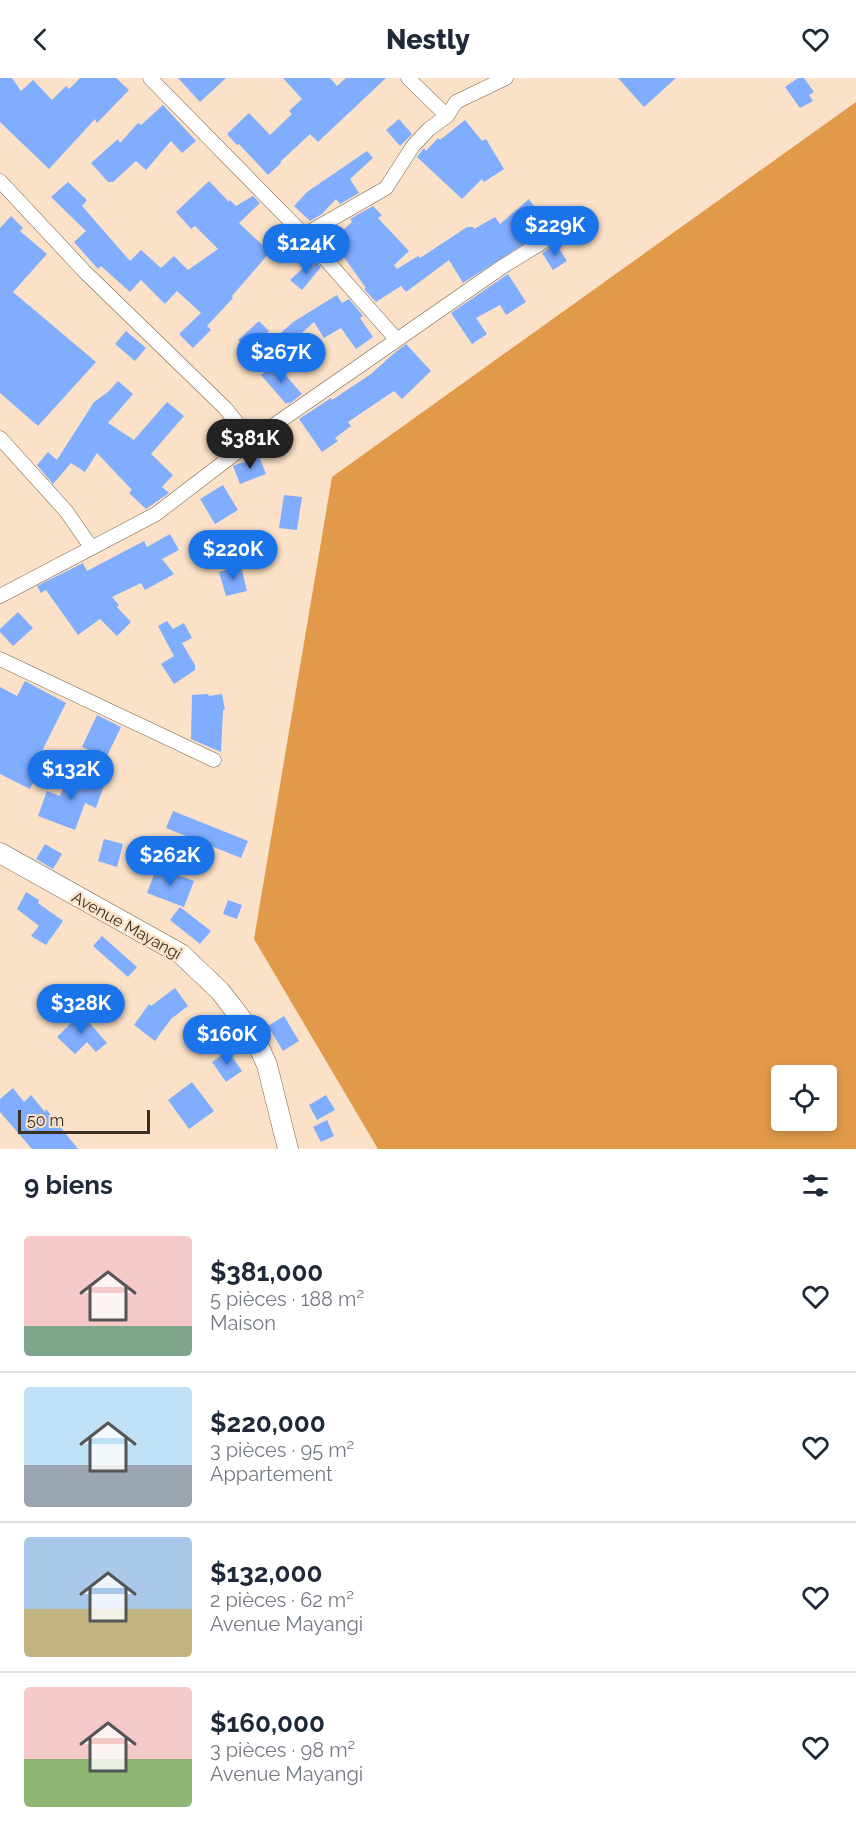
<!DOCTYPE html>
<html lang="fr">
<meta charset="utf-8">
<style>
:root{--surface:#fff;--page:#f2f2f3;--text:#1f2937;--muted:#747a83;--line:#e0e1e3;--accent:#1a73e8}
body{margin:0;font-family:Raleway,sans-serif;background:var(--page);color:var(--text);height:100vh;display:flex;flex-direction:column;font-size:22px;white-space:nowrap}
*{box-sizing:border-box;margin:0}
p{font-size:20px;color:var(--muted)}
.icon{flex:none;width:33px;height:33px;fill:none;stroke:currentColor;stroke-width:2;stroke-linecap:round;stroke-linejoin:round}
.map{position:relative;height:1071px;overflow:hidden}
.drawer{display:flex;flex-direction:column;background:var(--surface);flex:1}
.drawer>*{flex:none}
.controls{position:absolute;left:771px;top:987px;display:grid;gap:12px}
.controls a{display:grid;place-items:center;width:66px;height:66px;border-radius:6px;background:var(--surface);box-shadow:0 3px 9px #0003;font-size:30px}
.scale{position:absolute;left:18px;bottom:15px;width:132px;box-sizing:border-box;padding-left:6px;border:3px solid #3a3026;border-top:0;font-size:16px;line-height:21px;white-space:nowrap;color:#3a3026;-webkit-text-stroke:4px #fae1c7;paint-order:stroke}
.price{position:absolute;translate:-50% -51px;padding:0 14px;border-radius:21px;background:var(--accent);color:#fff;font-size:20px;line-height:39px;filter:drop-shadow(0 2px 3px #0008)}
.price::after{content:'';position:absolute;left:50%;top:36px;width:18px;height:14px;margin-left:-9px;background:inherit;clip-path:polygon(0 0,100% 0,50% 100%)}
.price.active{background:#222;color:#fff}
ul{padding:0;list-style:none}
li{display:flex;align-items:center;gap:18px;height:150px;padding:0 24px}
li+li{border-top:2px solid var(--line)}
li span{display:grid;place-items:center;flex:none;width:168px;height:120px;border-radius:6px;color:#555}
li>.icon{margin-inline-start:auto}
span .icon{width:72px;height:72px;fill:#fffc;stroke-width:1}
li b{font-size:26px}
h2{display:flex;justify-content:space-between;align-items:center;height:72px;padding:0 24px;font-size:26px}
header{display:flex;justify-content:space-between;align-items:center;height:78px;padding:0 24px;background:var(--surface);font-size:27px;font-weight:800}
.map>svg:first-child{display:block}
</style>
<header><svg class="icon" aria-label="back" viewBox="0 0 24 24"><path d="M15 5l-7 7 7 7"/></svg>Nestly<svg class="icon" aria-label="heart" viewBox="0 0 24 24"><path d="M12 20l-8-8c-3-5 5-10 8-4 3-6 11-1 8 4z"/></svg></header>
<div class="map">
<svg width="856" height="1071" viewBox="0 0 856 1071">
<rect width="100%" height="100%" fill="#fae1c7"/>
<!-- forest -->
<path fill="#e09a4a" fill-rule="evenodd" d="M 856,24 L 856,1071 L 378,1071 L 254,861 L 332,399 ZM 782,998 L 826,998 L 826,1042 L 782,1042 Z"/>
<!-- building -->
<path fill="#81adff" d="M 0,0 L 12,0 L 21,13 L 33,2 L 52,22 L 66,8 L 69,11 L 80,0 L 116,0 L 129,12 L 97,45 L 95,41 L 49,91 L 0,44 Z
M 178,0 L 226,0 L 200,24 Z
M 283,0 L 330,0 L 337,8 L 346,0 L 386,0 L 318,64 L 310,56 L 280,84 L 281,85 L 268,97 L 239,66 L 237,67 L 227,56 L 249,35 L 270,57 L 292,36 L 289,33 L 302,21 Z
M 618,0 L 676,0 L 644,29 Z
M 798,0 L 804,0 L 814,14 L 809,17 L 813,23 L 800,30 L 785,9 Z
M 163,27 L 196,63 L 182,75 L 171,63 L 146,92 L 136,83 L 113,104 L 108,104 L 91,85 L 118,61 L 120,65 L 138,45 L 141,47 Z
M 399,41 L 412,56 L 400,68 L 386,52 Z
M 465,42 L 482,63 L 486,61 L 504,91 L 484,104 L 482,101 L 462,121 L 417,79 L 424,70 L 426,73 L 438,60 L 440,62 Z
M 367,73 L 373,80 L 350,101 L 359,115 L 340,126 L 336,121 L 322,136 L 310,143 L 294,128 L 307,114 Z
M 209,103 L 229,124 L 230,122 L 236,128 L 253,118 L 260,125 L 239,145 L 270,174 L 232,218 L 233,220 L 207,248 L 211,252 L 193,270 L 179,256 L 201,235 L 177,213 L 165,226 L 141,202 L 130,214 L 101,188 L 98,191 L 74,164 L 86,153 L 51,119 L 68,104 L 87,122 L 82,128 L 130,183 L 141,172 L 161,190 L 174,178 L 188,192 L 218,171 L 195,148 L 191,151 L 176,134 Z
M 529,121 L 549,150 L 463,205 L 449,182 L 406,214 L 401,208 L 376,224 L 364,211 L 366,210 L 341,175 L 337,179 L 326,168 L 352,144 L 350,141 L 373,128 L 382,137 L 378,140 L 409,173 L 394,187 L 397,191 L 418,178 L 420,180 L 467,149 L 473,149 L 474,151 L 495,139 L 500,146 Z
M 11,138 L 23,150 L 20,153 L 47,176 L 13,214 L 96,284 L 38,348 L 0,315 L 0,150 Z
M 556,166 L 567,183 L 553,192 L 542,175 Z
M 313,181 L 321,189 L 302,212 L 290,202 Z
M 508,196 L 526,224 L 506,237 L 500,227 L 476,240 L 487,256 L 472,266 L 451,235 Z
M 337,217 L 342,225 L 349,221 L 363,238 L 360,240 L 373,259 L 356,271 L 341,250 L 324,260 L 314,244 L 263,290 L 238,262 L 259,243 L 269,253 L 258,266 L 272,257 L 275,260 L 293,244 Z
M 126,253 L 146,270 L 135,283 L 115,266 Z
M 406,266 L 431,293 L 402,321 L 394,313 L 348,344 L 351,348 L 335,360 L 338,363 L 322,374 L 299,341 L 331,320 L 332,322 L 371,296 L 392,277 Z
M 275,285 L 302,316 L 289,326 L 288,324 L 286,326 L 261,297 Z
M 118,303 L 133,316 L 108,345 L 134,362 L 167,324 L 184,338 L 151,376 L 173,397 L 162,409 L 169,415 L 146,431 L 129,415 L 132,412 L 97,375 L 85,394 L 71,385 L 53,406 L 37,387 L 48,374 L 57,382 L 94,324 L 108,314 Z
M 259,378 L 266,396 L 240,406 L 233,388 Z
M 223,407 L 238,432 L 215,446 L 200,421 Z
M 284,417 L 302,419 L 297,452 L 279,450 Z
M 170,456 L 179,472 L 162,481 L 174,496 L 145,512 L 141,505 L 112,519 L 119,527 L 117,529 L 131,544 L 117,558 L 100,541 L 78,557 L 46,512 L 41,515 L 37,508 L 83,485 L 87,493 L 144,463 L 147,469 Z
M 241,488 L 247,513 L 226,518 L 219,494 Z
M 18,534 L 33,550 L 13,568 L 0,554 L 0,551 Z
M 167,543 L 173,551 L 184,545 L 192,560 L 182,565 L 195,587 L 195,592 L 174,606 L 161,586 L 174,578 L 158,548 Z
M 25,603 L 66,625 L 42,673 L 47,676 L 30,711 L 0,696 L 0,609 L 17,618 Z
M 208,616 L 209,618 L 222,616 L 225,632 L 223,632 L 221,674 L 191,661 L 192,617 Z
M 97,637 L 121,649 L 107,678 L 101,678 L 82,669 Z
M 69,695 L 104,707 L 96,730 L 85,725 L 75,752 L 38,738 L 47,713 L 60,718 Z
M 173,733 L 248,763 L 241,780 L 166,750 Z
M 104,761 L 123,766 L 117,789 L 98,783 Z
M 45,766 L 62,776 L 53,791 L 36,781 Z
M 157,789 L 194,803 L 184,829 L 147,815 Z
M 26,814 L 39,822 L 38,825 L 63,843 L 46,867 L 31,858 L 39,848 L 17,831 Z
M 228,822 L 242,827 L 237,841 L 223,836 Z
M 180,829 L 211,853 L 200,866 L 170,842 Z
M 102,858 L 137,889 L 128,899 L 93,868 Z
M 64,907 L 84,923 L 66,933 L 52,921 Z
M 175,910 L 188,928 L 171,941 L 155,963 L 134,947 L 149,926 L 151,928 Z
M 81,935 L 107,965 L 96,974 L 87,964 L 75,976 L 57,959 Z
M 284,938 L 299,963 L 283,973 L 268,948 Z
M 228,973 L 242,993 L 226,1004 L 212,984 Z
M 192,1004 L 214,1033 L 189,1051 L 168,1022 Z
M 13,1010 L 24,1024 L 31,1017 L 45,1034 L 46,1031 L 78,1071 L 32,1071 L 0,1034 L 0,1021 Z
M 326,1017 L 335,1032 L 317,1042 L 309,1027 Z
M 327,1042 L 334,1058 L 321,1064 L 313,1049 Z"/>
<g fill="none" stroke-linecap="round" stroke-linejoin="round">
<defs>
<path id="street" d="M 150,0 L 304,157 L 397,262
M 408,0 L 447,38
M 0,103 L 85,194 L 225,330 L 246,356 L 254,361 L 502,189 L 569,148
M 304,157 L 386,110 L 413,68 L 429,51 L 447,38 L 456,24 L 506,0
M 0,360 L 66,433 L 91,469
M 0,518 L 156,436 L 254,361
M 0,581 L 214,682"/>
<path id="secondary" d="M 0,775 L 181,876 L 220,913 L 253,956 L 267,987 L 288,1071"/>
</defs>
<!-- street casing -->
<use href="#street" stroke="#77614a" stroke-width="15"/>
<!-- secondary casing -->
<use href="#secondary" stroke="#77614a" stroke-width="21"/>
<!-- street -->
<use href="#street" stroke="#fff" stroke-width="14"/>
<!-- secondary -->
<use href="#secondary" stroke="#fff" stroke-width="20"/>
</g>
<g text-anchor="middle" stroke-width="5" stroke-linejoin="round" paint-order="stroke">
<!-- street labels -->
<g font-size="16" fill="#3a3026" stroke="#fae1c7">
<text transform="translate(127 847) rotate(29)" y="6">Avenue Mayangi</text>
</g>
</g>
</svg>
<div class="controls">
<a><svg class="icon" aria-label="locate" viewBox="0 0 24 24"><circle cx="12" cy="12" r="6"/><path d="M12 2v4M12 18v4M2 12h4M18 12h4"/></svg></a>
</div>
<div class="scale">50 m</div>
<b class="price" style="left:555px;top:179px">$229K</b>
<b class="price" style="left:306px;top:197px">$124K</b>
<b class="price" style="left:281px;top:306px">$267K</b>
<b class="price active" style="left:250px;top:392px">$381K</b>
<b class="price" style="left:233px;top:503px">$220K</b>
<b class="price" style="left:71px;top:723px">$132K</b>
<b class="price" style="left:170px;top:809px">$262K</b>
<b class="price" style="left:81px;top:957px">$328K</b>
<b class="price" style="left:227px;top:988px">$160K</b>
</div>
<section class="drawer">
<h2>9 biens<svg class="icon" aria-label="filters" viewBox="0 0 24 24"><path d="M4 7h16M4 17h16"/><circle cx="9" cy="7" r="2"/><circle cx="15" cy="17" r="2"/></svg></h2>
<ul>
<li><span style="background:linear-gradient(#f6c9c9 75%,#7fa58c 0)"><svg class="icon" aria-label="home" viewBox="0 0 24 24"><path d="M3 11l9-7 9 7M6 9v11h12V9"/></svg></span><div><b>$381,000</b><p>5 pièces · 188 m²</p><p>Maison</p></div><svg class="icon" aria-label="heart" viewBox="0 0 24 24"><path d="M12 20l-8-8c-3-5 5-10 8-4 3-6 11-1 8 4z"/></svg></li>
<li><span style="background:linear-gradient(#bfe0f5 65%,#9aa5b1 0)"><svg class="icon" aria-label="home" viewBox="0 0 24 24"><path d="M3 11l9-7 9 7M6 9v11h12V9"/></svg></span><div><b>$220,000</b><p>3 pièces · 95 m²</p><p>Appartement</p></div><svg class="icon" aria-label="heart" viewBox="0 0 24 24"><path d="M12 20l-8-8c-3-5 5-10 8-4 3-6 11-1 8 4z"/></svg></li>
<li><span style="background:linear-gradient(#a9c7e8 60%,#c2b280 0)"><svg class="icon" aria-label="home" viewBox="0 0 24 24"><path d="M3 11l9-7 9 7M6 9v11h12V9"/></svg></span><div><b>$132,000</b><p>2 pièces · 62 m²</p><p>Avenue Mayangi</p></div><svg class="icon" aria-label="heart" viewBox="0 0 24 24"><path d="M12 20l-8-8c-3-5 5-10 8-4 3-6 11-1 8 4z"/></svg></li>
<li><span style="background:linear-gradient(#f6c9c9 60%,#8fb573 0)"><svg class="icon" aria-label="home" viewBox="0 0 24 24"><path d="M3 11l9-7 9 7M6 9v11h12V9"/></svg></span><div><b>$160,000</b><p>3 pièces · 98 m²</p><p>Avenue Mayangi</p></div><svg class="icon" aria-label="heart" viewBox="0 0 24 24"><path d="M12 20l-8-8c-3-5 5-10 8-4 3-6 11-1 8 4z"/></svg></li>
</ul>
</section>
